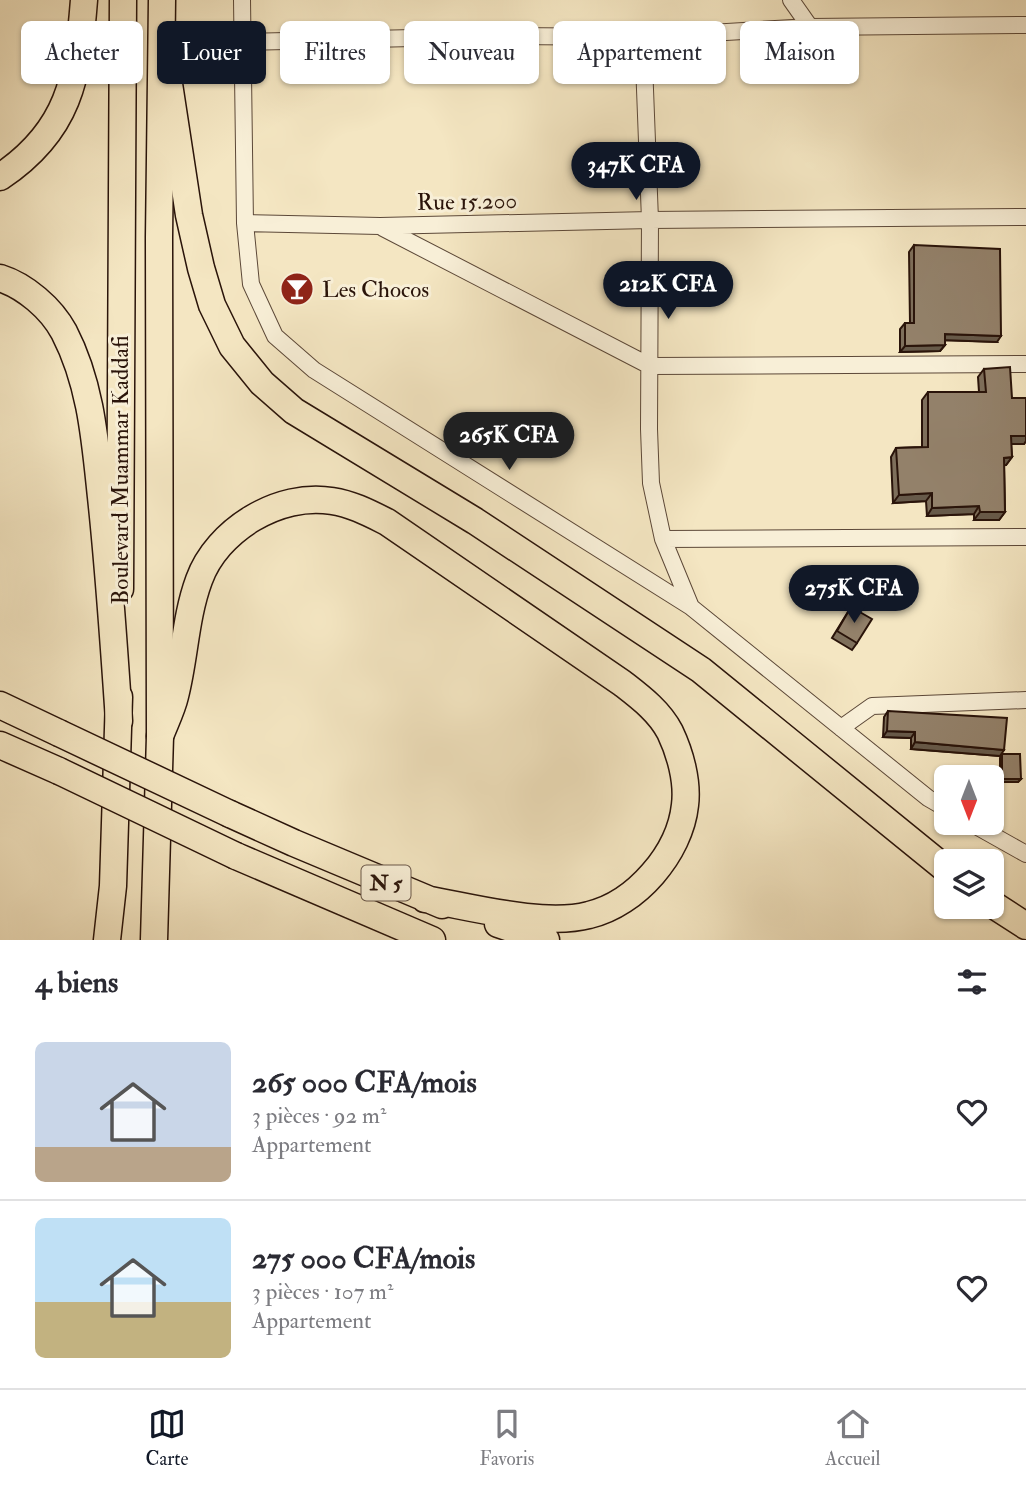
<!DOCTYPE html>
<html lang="fr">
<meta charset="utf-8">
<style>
:root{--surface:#fff;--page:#f2f2f3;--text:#2b2b33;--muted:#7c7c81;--line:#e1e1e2;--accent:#111827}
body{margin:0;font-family:"IM FELL Double Pica",serif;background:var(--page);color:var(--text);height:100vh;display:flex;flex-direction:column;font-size:26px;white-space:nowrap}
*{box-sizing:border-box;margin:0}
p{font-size:23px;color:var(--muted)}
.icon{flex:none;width:38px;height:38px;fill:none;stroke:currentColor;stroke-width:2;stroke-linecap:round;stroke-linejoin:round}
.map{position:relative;height:940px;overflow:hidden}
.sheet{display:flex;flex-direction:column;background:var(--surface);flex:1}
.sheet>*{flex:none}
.banner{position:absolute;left:21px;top:21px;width:985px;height:63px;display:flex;gap:14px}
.needle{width:46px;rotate:180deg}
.tools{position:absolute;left:934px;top:765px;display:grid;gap:14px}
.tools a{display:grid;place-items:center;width:70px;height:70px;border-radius:10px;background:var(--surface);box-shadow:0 2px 5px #0004;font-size:35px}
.price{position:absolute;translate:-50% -60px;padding:0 16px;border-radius:24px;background:var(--accent);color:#fff;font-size:23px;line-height:46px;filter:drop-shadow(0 2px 4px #0008)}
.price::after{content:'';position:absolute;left:50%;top:42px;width:21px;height:16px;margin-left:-10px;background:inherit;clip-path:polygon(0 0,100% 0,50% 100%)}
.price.on{background:#222;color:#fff}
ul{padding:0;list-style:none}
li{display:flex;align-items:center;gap:21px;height:175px;padding:0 35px}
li+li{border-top:2px solid var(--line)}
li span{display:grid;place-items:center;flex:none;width:196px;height:140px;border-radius:10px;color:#555}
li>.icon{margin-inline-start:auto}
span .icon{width:84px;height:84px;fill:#fffc;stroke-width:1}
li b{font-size:30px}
h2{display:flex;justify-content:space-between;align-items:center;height:84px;padding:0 35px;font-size:30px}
.pill{padding:0 24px;border-radius:10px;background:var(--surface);box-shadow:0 2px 5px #0004;font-size:24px;line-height:63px}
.pill.on{background:var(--accent);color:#fff}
.tabs{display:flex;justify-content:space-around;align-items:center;height:98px;border-top:2px solid var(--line);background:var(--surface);font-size:19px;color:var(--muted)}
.tabs a{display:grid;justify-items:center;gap:4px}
.tabs .on{color:var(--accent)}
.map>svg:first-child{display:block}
</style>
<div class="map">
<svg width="1026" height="940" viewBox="0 0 1026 940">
<rect width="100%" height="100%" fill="#f4e6c2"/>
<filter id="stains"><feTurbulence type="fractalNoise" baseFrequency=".00286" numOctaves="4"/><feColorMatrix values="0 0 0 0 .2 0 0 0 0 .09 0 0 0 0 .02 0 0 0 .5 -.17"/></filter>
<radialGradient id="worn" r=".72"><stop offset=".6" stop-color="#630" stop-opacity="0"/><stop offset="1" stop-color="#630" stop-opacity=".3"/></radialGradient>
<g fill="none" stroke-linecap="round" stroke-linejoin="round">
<defs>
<path id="minor" d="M 242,0 L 245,223 L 251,284 L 275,336 L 314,370 L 691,607 L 928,798 L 947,809
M 791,0 L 810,27
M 643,37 L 650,220 L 649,429 L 651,483 L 663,539 L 691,607
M 243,42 L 498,36 L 643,37 L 810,27 L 1026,25
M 245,223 L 380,226 L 650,220 L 1026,217
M 383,228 L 650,366 L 1026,364
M 663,539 L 1026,537
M 841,728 L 872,706 L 1026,700
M 969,822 L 1026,854"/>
<path id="primary" d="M 120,589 L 123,0
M 107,940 L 113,886 L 119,697
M 154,940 L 160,736 L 159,237 L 162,0"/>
<path id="trunk" d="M 162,38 L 189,215 L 201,268 L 212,305 L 232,346 L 262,383 L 294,411 L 475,521 L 701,670 L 947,870
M 0,177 C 69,131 78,78 84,0
M 0,278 C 25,286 51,308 64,332 C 91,384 95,440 101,497 C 109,571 114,646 119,721
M 0,705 L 59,733
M 160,736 C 165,723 172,709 175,696 C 185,657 185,618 199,580 C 217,530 279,492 332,501 C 352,504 369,513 387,522 L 622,683 C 640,697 659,711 670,732 C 680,753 688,781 685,805 C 680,853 636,904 589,915 C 544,927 472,907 425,899
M 0,745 L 59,771
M 230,814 L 294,843 L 442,905
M 236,856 L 432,940
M 992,904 L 1026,926
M 498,924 L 546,940"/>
</defs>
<!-- minor casing -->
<use href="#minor" stroke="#5c4838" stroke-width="18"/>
<!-- primary casing -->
<use href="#primary" stroke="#2a140a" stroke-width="29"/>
<!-- trunk casing -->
<use href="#trunk" stroke="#2a140a" stroke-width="29"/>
<!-- minor -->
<use href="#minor" stroke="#f8efd7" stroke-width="16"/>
<!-- primary -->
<use href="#primary" stroke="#f4e6c2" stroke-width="26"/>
<!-- trunk -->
<use href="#trunk" stroke="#f4e6c2" stroke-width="26"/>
<defs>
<path id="trunk-bridge" d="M 59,733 L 230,814
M 59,771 L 236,856"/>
</defs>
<!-- trunk-bridge casing -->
<use href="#trunk-bridge" stroke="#2a140a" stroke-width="29" stroke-linecap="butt"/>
<!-- trunk-bridge -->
<use href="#trunk-bridge" stroke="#f4e6c2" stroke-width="26"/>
</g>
<!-- wall -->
<path fill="#7e6f5b" stroke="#2a140a" stroke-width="2" d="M 914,245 L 997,342 L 945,340 L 945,345 L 940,351 L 900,352 L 900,329 L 905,323 L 910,323 L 909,252 Z
M 984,369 L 1012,398 L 1026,436 L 1026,441 L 1024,444 L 1011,444 L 1012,457 L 1006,465 L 1004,465 L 1005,512 L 999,520 L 974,520 L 974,514 L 927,516 L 926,501 L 893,503 L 891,457 L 896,448 L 922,447 L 922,400 L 928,392 L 979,392 L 978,377 Z
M 851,607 L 857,643 L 852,650 L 832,638 Z
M 888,711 L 1000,756 L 911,749 L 911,738 L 883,737 L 884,717 Z
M 1002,754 L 1021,779 L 1018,782 L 1000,782 L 1000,758 Z"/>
<!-- shaded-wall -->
<path fill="#675a4a" stroke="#2a140a" stroke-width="2" d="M 945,334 L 1001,336 L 997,342 L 940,340 Z
M 945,345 L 940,351 L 900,352 L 905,346 Z
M 1011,436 L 1026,436 L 1026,441 L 1024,444 L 1005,444 Z
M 1012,457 L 1006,465 L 998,466 L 1004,458 Z
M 932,493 L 926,501 L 893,503 L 899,495 Z
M 979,506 L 974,514 L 927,516 L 932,508 Z
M 980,512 L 1005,512 L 999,520 L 974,520 Z
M 887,731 L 915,732 L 911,738 L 883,737 Z
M 915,742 L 1004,750 L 1000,756 L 911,749 Z
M 1002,779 L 1021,779 L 1018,782 L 1000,782 Z"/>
<!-- building -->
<path fill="#93816a" stroke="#2a140a" stroke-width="2" d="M 914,245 L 1000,249 L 1001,336 L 945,334 L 945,345 L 905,346 L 905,323 L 914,323 Z
M 1010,367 L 1012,398 L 1026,398 L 1026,436 L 1011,436 L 1012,457 L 1004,458 L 1005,512 L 980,512 L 979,506 L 932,508 L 932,493 L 899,495 L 896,448 L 928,447 L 928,392 L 986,392 L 984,369 Z
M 851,607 L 872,619 L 857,643 L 837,631 Z
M 888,711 L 1007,718 L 1004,750 L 915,742 L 915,732 L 887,731 Z
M 1002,754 L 1020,754 L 1021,779 L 1002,779 Z"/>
<!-- icons -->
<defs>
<symbol id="bar-disc" viewBox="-11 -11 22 22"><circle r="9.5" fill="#8f2418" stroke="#f8efd7"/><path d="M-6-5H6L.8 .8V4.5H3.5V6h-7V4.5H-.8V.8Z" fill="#fff"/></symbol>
</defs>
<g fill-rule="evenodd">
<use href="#bar-disc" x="278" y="270" width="38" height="38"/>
</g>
<g text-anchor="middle" stroke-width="6" stroke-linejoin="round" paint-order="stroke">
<!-- shield labels -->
<rect fill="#f8efd7" stroke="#685648" stroke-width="2" x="361.5" y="865.5" width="49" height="35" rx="5"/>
<g font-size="21" font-weight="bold" fill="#2a140a">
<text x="386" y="890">N 5</text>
</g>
<!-- street labels -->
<g font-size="23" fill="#2a140a" stroke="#f8efd7">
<text transform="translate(467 201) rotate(-1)" y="8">Rue 15.200</text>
<text transform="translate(120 470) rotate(-90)" y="8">Boulevard Muammar Kaddafi</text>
</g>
<!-- poi labels -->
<g font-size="23" fill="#2a140a" stroke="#f8efd7" text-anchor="start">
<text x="322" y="297">Les Chocos</text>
</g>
</g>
<rect width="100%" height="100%" filter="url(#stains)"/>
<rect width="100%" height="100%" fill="url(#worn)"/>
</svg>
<div class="tools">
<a><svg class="needle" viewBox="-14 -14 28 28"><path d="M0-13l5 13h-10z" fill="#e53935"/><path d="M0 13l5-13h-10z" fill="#7c7c81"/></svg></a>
<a><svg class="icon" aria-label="layers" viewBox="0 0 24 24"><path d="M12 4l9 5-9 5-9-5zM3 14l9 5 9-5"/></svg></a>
</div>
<b class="price" style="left:636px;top:202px">347K CFA</b>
<b class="price" style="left:668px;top:321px">212K CFA</b>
<b class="price on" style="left:509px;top:472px">265K CFA</b>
<b class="price" style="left:854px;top:625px">275K CFA</b>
<div class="banner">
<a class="pill">Acheter</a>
<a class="pill on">Louer</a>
<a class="pill">Filtres</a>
<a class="pill">Nouveau</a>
<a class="pill">Appartement</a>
<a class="pill">Maison</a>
</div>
</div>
<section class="sheet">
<h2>4 biens<svg class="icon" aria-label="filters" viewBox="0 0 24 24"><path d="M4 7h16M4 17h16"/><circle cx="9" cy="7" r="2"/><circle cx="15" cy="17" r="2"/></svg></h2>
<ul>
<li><span style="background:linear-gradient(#c9d6e8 75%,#b9a48a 0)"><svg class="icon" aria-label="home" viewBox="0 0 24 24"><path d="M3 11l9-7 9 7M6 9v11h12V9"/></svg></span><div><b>265 000 CFA/mois</b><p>3 pièces · 92 m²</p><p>Appartement</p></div><svg class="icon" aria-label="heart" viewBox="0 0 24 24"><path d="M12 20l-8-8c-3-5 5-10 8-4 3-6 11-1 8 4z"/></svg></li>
<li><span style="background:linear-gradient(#bfe0f5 60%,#c2b280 0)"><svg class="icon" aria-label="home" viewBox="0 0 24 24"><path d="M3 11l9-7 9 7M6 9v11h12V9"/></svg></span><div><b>275 000 CFA/mois</b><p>3 pièces · 107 m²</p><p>Appartement</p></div><svg class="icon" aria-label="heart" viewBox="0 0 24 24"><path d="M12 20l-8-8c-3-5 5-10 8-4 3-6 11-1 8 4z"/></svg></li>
</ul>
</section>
<nav class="tabs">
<a class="on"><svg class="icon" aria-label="map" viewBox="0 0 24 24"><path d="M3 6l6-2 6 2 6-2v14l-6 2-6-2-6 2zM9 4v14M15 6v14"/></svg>Carte</a>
<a><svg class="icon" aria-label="saved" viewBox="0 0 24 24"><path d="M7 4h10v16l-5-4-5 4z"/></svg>Favoris</a>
<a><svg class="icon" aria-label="home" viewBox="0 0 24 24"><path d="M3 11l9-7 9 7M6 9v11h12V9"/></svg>Accueil</a>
</nav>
